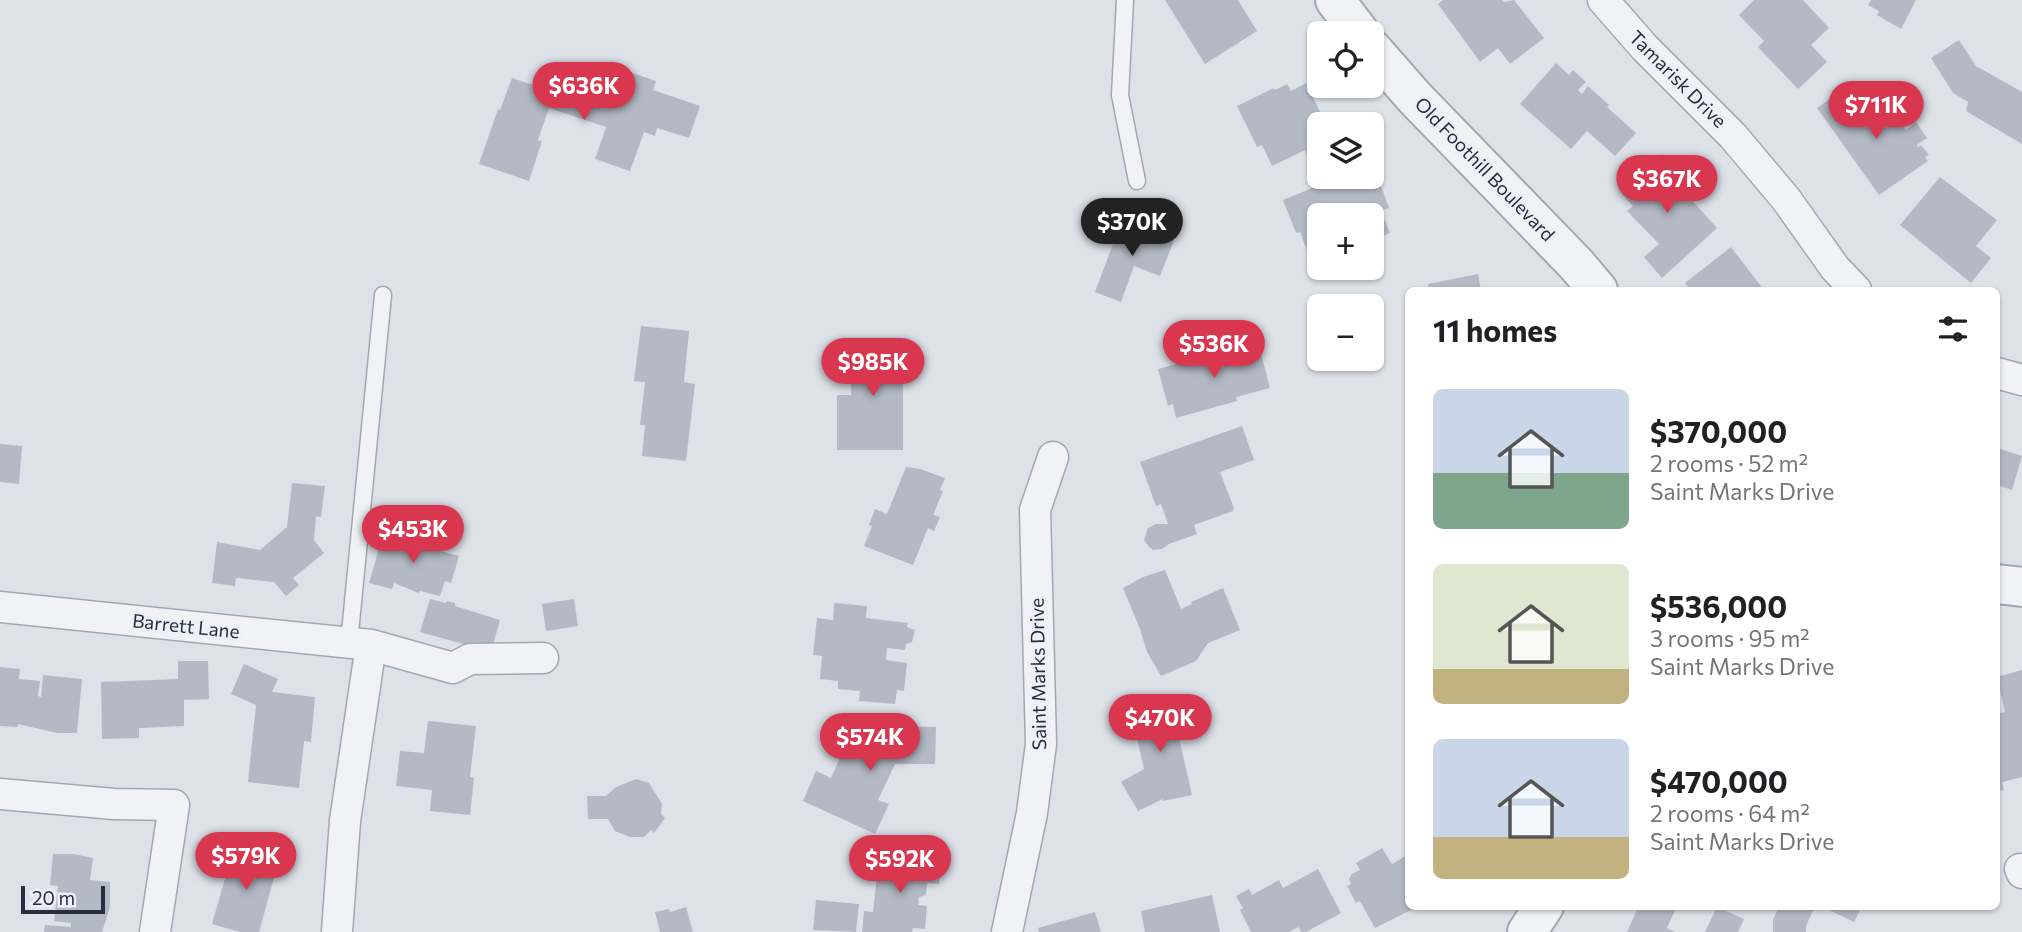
<!DOCTYPE html>
<meta charset="utf-8">
<style>
:root{--surface:#fff;--page:#f6f6f6;--text:#202124;--muted:#757577;--accent:#d8374f}
body{margin:0;font-family:Commissioner,sans-serif;background:var(--page);color:var(--text);height:100vh;display:flex;flex-direction:column;font-size:26px;white-space:nowrap}
*{box-sizing:border-box;margin:0}
p{font-size:23px;color:var(--muted)}
.icon{flex:none;width:38px;height:38px;fill:none;stroke:currentColor;stroke-width:2;stroke-linecap:round;stroke-linejoin:round}
.map{position:relative;flex:1;overflow:hidden}
.details{position:absolute;left:1405px;top:287px;width:595px;height:623px;display:flex;flex-direction:column;background:var(--surface);border-radius:10px;box-shadow:0 2px 5px #0004}
.details>*{flex:none}
.tools{position:absolute;left:1307px;top:21px;display:grid;gap:14px}
.tools a{display:grid;place-items:center;width:77px;height:77px;border-radius:10px;background:var(--surface);box-shadow:0 2px 5px #0004;font-size:35px}
.scale{position:absolute;left:21px;bottom:18px;width:84px;box-sizing:border-box;padding-left:7px;border:4px solid #252f40;border-top:0;font-size:19px;line-height:24px;white-space:nowrap;color:#252f40;-webkit-text-stroke:5px #edf0f6;paint-order:stroke}
.price{position:absolute;translate:-50% -60px;padding:0 16px;border-radius:24px;background:var(--accent);color:#fff;font-size:23px;line-height:46px;filter:drop-shadow(0 2px 4px #0008)}
.price::after{content:'';position:absolute;left:50%;top:42px;width:21px;height:16px;margin-left:-10px;background:inherit;clip-path:polygon(0 0,100% 0,50% 100%)}
.price.active{background:#222;color:#fff}
ul{padding:0;list-style:none}
li{display:flex;align-items:center;gap:21px;height:175px;padding:0 28px}
li span{display:grid;place-items:center;flex:none;width:196px;height:140px;border-radius:10px;color:#555}
li>.icon{margin-inline-start:auto}
span .icon{width:84px;height:84px;fill:#fffc;stroke-width:1}
li b{font-size:30px}
h2{display:flex;justify-content:space-between;align-items:center;height:84px;padding:0 28px;font-size:30px}
.map>svg:first-child{display:block}
</style>
<div class="map">
<svg width="2022" height="932" viewBox="0 0 2022 932">
<rect width="100%" height="100%" fill="#dde1e8"/>
<!-- building -->
<path fill="#b4bac5" d="M 1165,0 L 1238,0 L 1257,31 L 1205,64 Z
M 1443,0 L 1502,0 L 1504,2 L 1514,0 L 1544,38 L 1510,64 L 1498,48 L 1480,62 L 1438,4 Z
M 1754,0 L 1803,0 L 1829,28 L 1811,45 L 1827,62 L 1798,89 L 1758,47 L 1764,41 L 1739,15 Z
M 1871,0 L 1916,0 L 1901,29 L 1877,15 L 1879,11 L 1868,5 Z
M 1959,40 L 1976,66 L 2022,92 L 2022,144 L 1966,111 L 1968,102 L 1953,93 L 1931,58 Z
M 1556,63 L 1569,75 L 1573,70 L 1586,82 L 1578,90 L 1582,94 L 1588,86 L 1609,105 L 1607,107 L 1636,133 L 1615,156 L 1587,131 L 1571,149 L 1520,104 Z
M 630,72 L 656,81 L 653,90 L 700,106 L 689,138 L 657,128 L 655,136 L 644,132 L 630,171 L 595,159 L 606,127 L 549,108 L 538,140 L 542,141 L 529,181 L 479,164 L 498,109 L 500,110 L 512,78 L 575,99 L 582,80 L 622,94 Z
M 1306,83 L 1326,124 L 1320,124 L 1320,155 L 1310,160 L 1305,150 L 1272,166 L 1262,145 L 1257,147 L 1237,106 L 1274,88 L 1275,90 L 1287,84 L 1291,91 Z
M 1844,89 L 1863,116 L 1872,110 L 1875,114 L 1888,105 L 1906,130 L 1916,122 L 1927,138 L 1917,145 L 1918,147 L 1921,145 L 1929,155 L 1925,157 L 1928,161 L 1879,195 L 1817,108 Z
M 1662,154 L 1696,193 L 1690,198 L 1717,228 L 1662,278 L 1644,257 L 1659,244 L 1627,211 L 1633,206 L 1621,193 Z
M 1339,177 L 1369,177 L 1373,186 L 1380,183 L 1389,208 L 1381,211 L 1390,233 L 1372,240 L 1372,215 L 1320,215 L 1320,257 L 1311,261 L 1300,232 L 1296,233 L 1283,200 Z
M 1940,177 L 1997,220 L 1976,246 L 1991,258 L 1971,283 L 1900,225 Z
M 1122,220 L 1174,240 L 1160,276 L 1134,266 L 1121,302 L 1095,292 Z
M 1731,247 L 1764,290 L 1690,290 L 1685,283 Z
M 1478,274 L 1481,290 L 1429,290 L 1428,284 Z
M 641,326 L 689,331 L 684,382 L 695,384 L 686,461 L 642,456 L 645,425 L 640,425 L 645,382 L 634,381 Z
M 851,339 L 903,339 L 903,450 L 837,450 L 837,395 L 851,395 Z
M 1258,342 L 1270,388 L 1236,397 L 1237,401 L 1176,418 L 1173,404 L 1168,406 L 1158,369 Z
M 1242,426 L 1254,460 L 1220,472 L 1234,508 L 1233,511 L 1194,525 L 1197,534 L 1169,544 L 1162,549 L 1153,550 L 1149,547 L 1144,540 L 1148,528 L 1156,524 L 1168,524 L 1161,504 L 1156,506 L 1140,462 Z
M 0,444 L 22,446 L 19,484 L 0,482 Z
M 1997,448 L 2022,456 L 2012,490 L 1997,485 Z
M 906,467 L 920,469 L 945,478 L 940,490 L 943,491 L 933,515 L 940,517 L 934,531 L 928,528 L 913,565 L 864,546 L 872,526 L 869,525 L 875,509 L 887,514 Z
M 292,483 L 325,486 L 321,517 L 316,516 L 314,540 L 324,553 L 293,578 L 299,585 L 286,596 L 274,582 L 236,578 L 235,586 L 212,583 L 217,542 L 260,550 L 287,527 Z
M 407,532 L 424,536 L 421,546 L 459,556 L 451,583 L 445,581 L 440,596 L 420,591 L 419,593 L 394,583 L 392,589 L 369,583 L 383,535 L 404,541 Z
M 1165,570 L 1181,609 L 1192,604 L 1191,602 L 1223,588 L 1240,630 L 1208,643 L 1196,661 L 1161,676 L 1147,652 L 1140,629 L 1123,588 L 1143,577 Z
M 430,599 L 446,603 L 447,601 L 455,603 L 455,606 L 500,620 L 491,652 L 420,632 Z
M 574,599 L 578,626 L 546,631 L 542,604 Z
M 834,603 L 867,606 L 866,618 L 908,623 L 907,627 L 915,630 L 912,642 L 906,644 L 905,650 L 887,648 L 886,660 L 907,663 L 904,691 L 897,690 L 895,704 L 859,701 L 860,691 L 838,689 L 838,681 L 820,679 L 822,656 L 813,655 L 817,618 L 833,620 Z
M 178,661 L 208,661 L 209,699 L 184,700 L 184,726 L 139,728 L 139,738 L 102,739 L 101,682 L 178,679 Z
M 244,664 L 278,679 L 272,692 L 315,697 L 311,742 L 304,741 L 299,788 L 248,782 L 256,705 L 231,694 Z
M 0,667 L 20,669 L 19,679 L 40,681 L 38,696 L 41,697 L 43,675 L 82,679 L 77,733 L 57,733 L 18,724 L 18,727 L 0,726 Z
M 2022,670 L 2022,777 L 2002,782 L 2004,790 L 1997,791 L 1997,714 L 2005,712 L 1997,677 Z
M 1186,697 L 1193,725 L 1177,729 L 1192,795 L 1163,801 L 1163,799 L 1138,811 L 1121,782 L 1144,769 L 1131,711 Z
M 428,721 L 476,726 L 470,777 L 474,778 L 470,815 L 430,811 L 432,790 L 396,786 L 400,751 L 424,753 Z
M 878,726 L 936,727 L 935,764 L 895,764 L 878,800 L 889,804 L 875,834 L 803,801 L 816,771 L 831,778 L 851,733 L 871,742 Z
M 636,779 L 649,783 L 662,804 L 661,814 L 665,818 L 654,833 L 651,830 L 644,837 L 630,837 L 615,831 L 608,819 L 588,819 L 587,796 L 606,796 L 616,787 Z
M 234,847 L 279,860 L 259,932 L 240,932 L 212,924 Z
M 1382,848 L 1392,864 L 1409,854 L 1409,906 L 1419,906 L 1375,928 L 1360,901 L 1356,903 L 1347,886 L 1351,884 L 1349,879 L 1352,874 L 1360,870 L 1356,863 Z
M 53,854 L 73,854 L 93,858 L 90,880 L 110,882 L 110,907 L 102,932 L 44,932 L 45,925 L 71,927 L 71,923 L 54,921 L 58,886 L 50,885 Z
M 879,857 L 941,863 L 939,884 L 927,883 L 926,895 L 919,897 L 918,905 L 927,906 L 925,929 L 913,928 L 912,932 L 862,932 L 864,911 L 873,912 Z
M 1318,869 L 1341,913 L 1306,932 L 1301,932 L 1299,927 L 1289,932 L 1251,932 L 1240,910 L 1243,908 L 1236,896 L 1249,889 L 1252,895 L 1279,880 L 1283,888 Z
M 1212,895 L 1220,932 L 1145,932 L 1141,911 Z
M 816,900 L 859,904 L 856,932 L 813,930 Z
M 1636,906 L 1677,906 L 1667,928 L 1675,932 L 1627,932 L 1637,910 L 1634,909 Z
M 1779,906 L 1815,906 L 1806,926 L 1806,932 L 1773,932 L 1773,920 Z
M 1821,906 L 1862,906 L 1854,922 Z
M 686,907 L 693,932 L 660,932 L 655,912 L 669,909 L 670,912 Z
M 1717,907 L 1744,919 L 1738,932 L 1705,932 Z
M 1095,912 L 1101,932 L 1039,932 L 1038,928 Z"/>
<g fill="none" stroke-linecap="round" stroke-linejoin="round">
<defs>
<path id="service" d="M 1125,0 L 1120,95 L 1137,181
M 349,643 L 383,295"/>
<path id="minor" d="M 1603,0 L 1645,48 L 1733,136 L 1786,199 L 1835,268 L 1856,290
M 1997,373 L 2022,380
M 0,607 L 371,645 L 453,668 L 470,659 L 543,658
M 0,794 L 114,804 L 174,805 L 155,932
M 2020,869 L 2022,873
M 337,932 L 345,821 L 371,645
M 1007,932 L 1032,813 L 1041,744 L 1035,510 L 1053,457"/>
<path id="tertiary" d="M 1335,0 L 1360,33
M 1372,49 L 1415,98 L 1576,264 L 1598,290
M 1997,584 L 2022,587
M 1527,932 L 1544,906"/>
</defs>
<!-- service casing -->
<use href="#service" stroke="#a2a8b2" stroke-width="19"/>
<!-- minor casing -->
<use href="#minor" stroke="#a2a8b2" stroke-width="33"/>
<!-- tertiary casing -->
<use href="#tertiary" stroke="#a2a8b2" stroke-width="42"/>
<!-- service -->
<use href="#service" stroke="#f0f2f6" stroke-width="16"/>
<!-- minor -->
<use href="#minor" stroke="#f0f2f6" stroke-width="30"/>
<!-- tertiary -->
<use href="#tertiary" stroke="#f0f2f6" stroke-width="38"/>
</g>
<g text-anchor="middle" stroke-width="7" stroke-linejoin="round" paint-order="stroke">
<!-- street labels -->
<g font-size="19" fill="#252f40" stroke="#edf0f6">
<text transform="translate(1678 79) rotate(45)" y="7">Tamarisk Drive</text>
<text transform="translate(1485 169) rotate(46)" y="7">Old Foothill Boulevard</text>
<text transform="translate(186 626) rotate(6)" y="7">Barrett Lane</text>
<text transform="translate(1038 674) rotate(-91)" y="7">Saint Marks Drive</text>
</g>
</g>
</svg>
<div class="tools">
<a><svg class="icon" aria-label="locate" viewBox="0 0 24 24"><circle cx="12" cy="12" r="6"/><path d="M12 2v4M12 18v4M2 12h4M18 12h4"/></svg></a>
<a><svg class="icon" aria-label="layers" viewBox="0 0 24 24"><path d="M12 4l9 5-9 5-9-5zM3 14l9 5 9-5"/></svg></a>
<a>+</a>
<a>−</a>
</div>
<div class="scale">20 m</div>
<b class="price" style="left:584px;top:122px">$636K</b>
<b class="price" style="left:1876px;top:141px">$711K</b>
<b class="price" style="left:1667px;top:215px">$367K</b>
<b class="price active" style="left:1132px;top:258px">$370K</b>
<b class="price" style="left:1214px;top:380px">$536K</b>
<b class="price" style="left:873px;top:398px">$985K</b>
<b class="price" style="left:413px;top:565px">$453K</b>
<b class="price" style="left:1160px;top:754px">$470K</b>
<b class="price" style="left:870px;top:773px">$574K</b>
<b class="price" style="left:246px;top:892px">$579K</b>
<b class="price" style="left:900px;top:895px">$592K</b>
<section class="details">
<h2>11 homes<svg class="icon" aria-label="filters" viewBox="0 0 24 24"><path d="M4 7h16M4 17h16"/><circle cx="9" cy="7" r="2"/><circle cx="15" cy="17" r="2"/></svg></h2>
<ul>
<li><span style="background:linear-gradient(#c9d6e8 60%,#7fa58c 0)"><svg class="icon" aria-label="home" viewBox="0 0 24 24"><path d="M3 11l9-7 9 7M6 9v11h12V9"/></svg></span><div><b>$370,000</b><p>2 rooms · 52 m²</p><p>Saint Marks Drive</p></div></li>
<li><span style="background:linear-gradient(#dfe7d0 75%,#c2b280 0)"><svg class="icon" aria-label="home" viewBox="0 0 24 24"><path d="M3 11l9-7 9 7M6 9v11h12V9"/></svg></span><div><b>$536,000</b><p>3 rooms · 95 m²</p><p>Saint Marks Drive</p></div></li>
<li><span style="background:linear-gradient(#c9d6e8 70%,#c2b280 0)"><svg class="icon" aria-label="home" viewBox="0 0 24 24"><path d="M3 11l9-7 9 7M6 9v11h12V9"/></svg></span><div><b>$470,000</b><p>2 rooms · 64 m²</p><p>Saint Marks Drive</p></div></li>
</ul>
</section>
</div>
